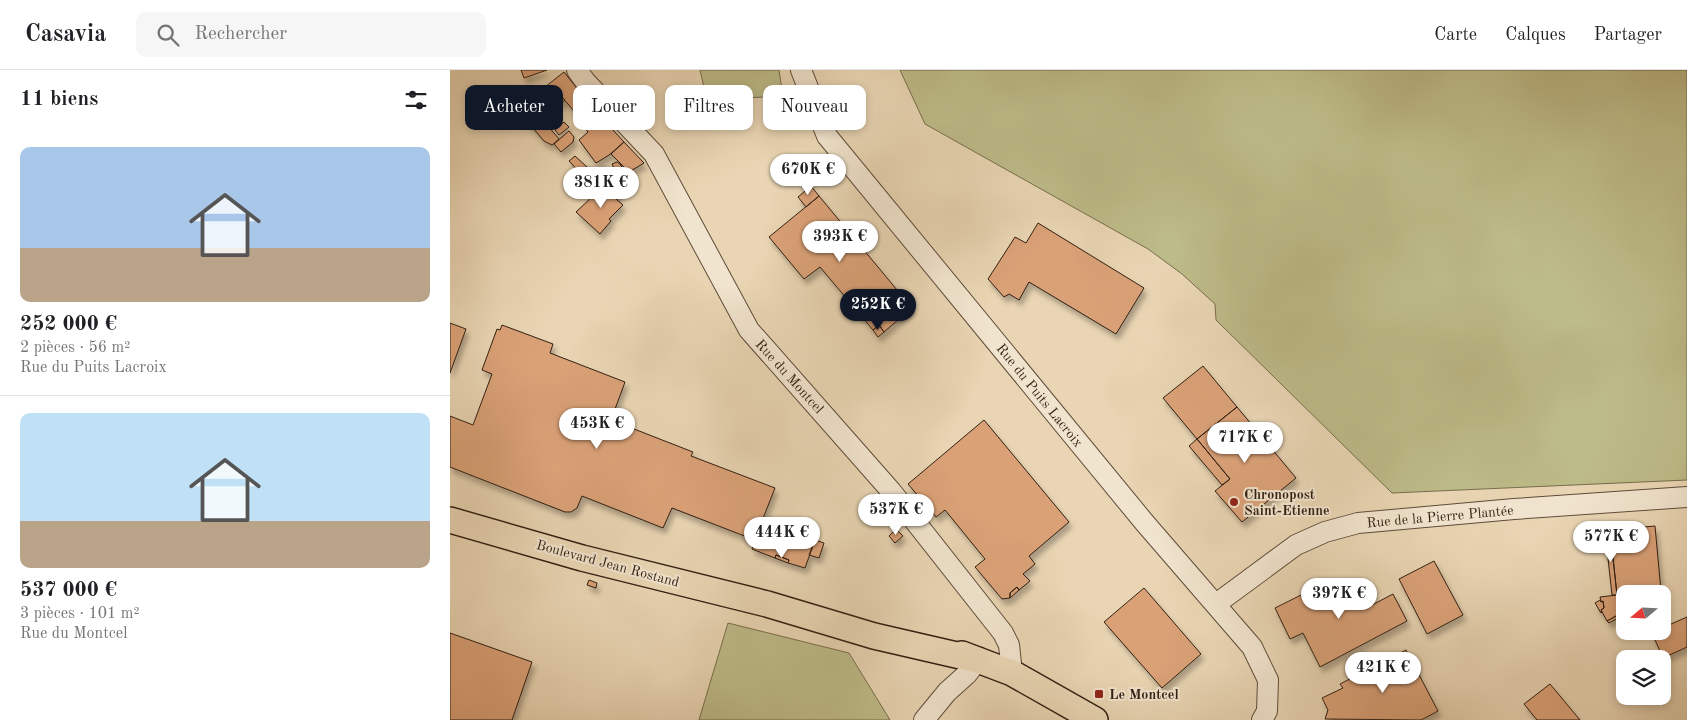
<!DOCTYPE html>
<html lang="fr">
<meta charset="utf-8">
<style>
:root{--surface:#fff;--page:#f6f6f6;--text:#202124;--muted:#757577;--line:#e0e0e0;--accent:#111827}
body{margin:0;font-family:"Old Standard TT",serif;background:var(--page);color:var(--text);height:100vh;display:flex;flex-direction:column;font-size:19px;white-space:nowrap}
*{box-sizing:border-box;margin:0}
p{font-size:16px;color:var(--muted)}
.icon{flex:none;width:28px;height:28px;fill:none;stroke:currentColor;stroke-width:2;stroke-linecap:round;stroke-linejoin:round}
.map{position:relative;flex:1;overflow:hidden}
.sheet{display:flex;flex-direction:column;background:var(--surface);width:450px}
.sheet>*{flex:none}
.banner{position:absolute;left:15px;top:15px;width:475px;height:45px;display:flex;gap:10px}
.needle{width:32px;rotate:251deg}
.controls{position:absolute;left:1166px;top:515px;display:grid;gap:10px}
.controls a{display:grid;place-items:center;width:55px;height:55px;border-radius:10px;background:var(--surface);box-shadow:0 2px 8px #0003;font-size:25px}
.price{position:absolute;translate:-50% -42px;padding:0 11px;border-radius:18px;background:#fff;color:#222;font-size:16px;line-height:32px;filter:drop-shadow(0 1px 2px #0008)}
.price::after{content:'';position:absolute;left:50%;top:30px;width:15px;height:11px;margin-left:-8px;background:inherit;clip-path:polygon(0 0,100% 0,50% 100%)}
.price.selected{background:var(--accent);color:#fff}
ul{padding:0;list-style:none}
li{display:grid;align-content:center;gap:10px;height:265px;padding:0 20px}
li+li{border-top:1px solid var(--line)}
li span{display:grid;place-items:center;height:155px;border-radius:10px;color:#555}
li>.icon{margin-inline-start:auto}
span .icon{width:90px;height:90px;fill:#fffc;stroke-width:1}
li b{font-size:21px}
h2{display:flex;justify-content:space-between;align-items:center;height:60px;padding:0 20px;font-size:21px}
.chip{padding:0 18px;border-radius:10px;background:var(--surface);box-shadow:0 2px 8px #0003;font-size:18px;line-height:45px}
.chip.selected{background:var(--accent);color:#fff}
header{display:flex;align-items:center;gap:30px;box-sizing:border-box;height:70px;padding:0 25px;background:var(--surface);border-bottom:1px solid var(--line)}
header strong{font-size:24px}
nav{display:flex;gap:28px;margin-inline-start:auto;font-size:18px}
.search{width:350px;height:45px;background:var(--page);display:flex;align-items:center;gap:12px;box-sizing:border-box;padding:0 18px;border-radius:10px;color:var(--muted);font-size:19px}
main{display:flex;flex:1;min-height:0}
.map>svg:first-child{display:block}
</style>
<header>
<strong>Casavia</strong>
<div class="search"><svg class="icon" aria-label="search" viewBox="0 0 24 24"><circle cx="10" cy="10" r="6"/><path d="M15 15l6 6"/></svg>Rechercher</div>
<nav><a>Carte</a><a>Calques</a><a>Partager</a></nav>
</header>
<main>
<section class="sheet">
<h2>11 biens<svg class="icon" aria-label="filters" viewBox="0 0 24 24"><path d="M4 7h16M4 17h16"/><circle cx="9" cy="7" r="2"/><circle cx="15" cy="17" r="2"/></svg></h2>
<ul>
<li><span style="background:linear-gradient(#a9c7e8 65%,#b9a48a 0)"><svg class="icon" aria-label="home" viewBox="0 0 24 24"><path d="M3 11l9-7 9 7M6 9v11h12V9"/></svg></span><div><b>252 000 €</b><p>2 pièces · 56 m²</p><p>Rue du Puits Lacroix</p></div></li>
<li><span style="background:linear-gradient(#bfe0f5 70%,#b9a48a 0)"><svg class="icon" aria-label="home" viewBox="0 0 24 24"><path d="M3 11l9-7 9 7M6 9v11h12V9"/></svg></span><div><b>537 000 €</b><p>3 pièces · 101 m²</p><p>Rue du Montcel</p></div></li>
</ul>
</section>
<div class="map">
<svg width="1237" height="650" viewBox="0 0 1237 650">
<defs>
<filter id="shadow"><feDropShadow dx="3" dy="5.5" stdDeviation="2.5" flood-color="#0004"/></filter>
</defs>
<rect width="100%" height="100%" fill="#e9d5b3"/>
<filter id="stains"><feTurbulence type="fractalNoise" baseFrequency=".004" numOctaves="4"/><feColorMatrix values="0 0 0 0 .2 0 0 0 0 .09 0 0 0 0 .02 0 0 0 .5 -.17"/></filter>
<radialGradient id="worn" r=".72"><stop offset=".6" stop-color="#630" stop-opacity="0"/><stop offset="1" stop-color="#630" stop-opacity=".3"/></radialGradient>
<!-- green -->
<path fill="#bdbb88" stroke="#776d4d" d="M 250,0 L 329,0 L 333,26 L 257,30 Z
M 450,0 L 1237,0 L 1237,410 L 942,423 L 766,250 L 765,234 L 732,204 L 698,179 L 475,54 Z
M 278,553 L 399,583 L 440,650 L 249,650 Z"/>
<!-- building -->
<path fill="#daa177" stroke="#311f12" filter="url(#shadow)" d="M 71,0 L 97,0 L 74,8 Z
M 114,2 L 137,31 L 124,41 L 105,19 L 101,24 L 95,17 Z
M 105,19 L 115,30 L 110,35 L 101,24 Z
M 80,35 L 109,69 L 102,75 L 94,71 L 71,44 Z
M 153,49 L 174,72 L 159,85 L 146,93 L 129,70 L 138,62 L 136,59 L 140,56 L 142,58 Z
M 114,52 L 119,57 L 109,65 L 105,60 Z
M 119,61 L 124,67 L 123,72 L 111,82 L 104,74 Z
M 174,72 L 194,93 L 179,102 L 161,84 Z
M 125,86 L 138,98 L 130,103 L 119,91 Z
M 167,92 L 171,95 L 176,110 L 139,125 L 133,113 L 135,111 L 164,98 L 162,94 Z
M 166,115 L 170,119 L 168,121 L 170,123 L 165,128 L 173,135 L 159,149 L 161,151 L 150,164 L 126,142 L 144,125 L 147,128 L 155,120 L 157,122 Z
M 361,116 L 369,126 L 356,137 L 348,127 Z
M 369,126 L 462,238 L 434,262 L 429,255 L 423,260 L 370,197 L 354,209 L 319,167 Z
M 588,153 L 694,218 L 666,264 L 579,212 L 569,230 L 559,224 L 554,227 L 538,209 L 565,167 L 576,173 Z
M 0,253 L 16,259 L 0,303 Z
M 52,255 L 103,274 L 100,283 L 175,312 L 161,350 L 243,382 L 241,386 L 325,418 L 312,451 L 336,459 L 335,462 L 348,466 L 349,464 L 365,470 L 355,498 L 338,493 L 339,490 L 326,485 L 325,488 L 302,479 L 305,470 L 222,438 L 213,458 L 132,426 L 127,438 L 121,442 L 115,442 L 0,397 L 0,346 L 23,355 L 42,304 L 32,300 L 47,259 L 50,260 Z
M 429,255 L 434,262 L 428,267 L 423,260 Z
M 753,296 L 787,337 L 747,369 L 713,328 Z
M 787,337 L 846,408 L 792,452 L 765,421 L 780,409 L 747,369 Z
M 534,350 L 619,452 L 579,486 L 585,494 L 573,504 L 580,511 L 569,520 L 567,517 L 560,523 L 560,528 L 552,529 L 525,497 L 535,489 L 495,440 L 486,447 L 458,414 Z
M 747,369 L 780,409 L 772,415 L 739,376 Z
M 1205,456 L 1211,521 L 1194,524 L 1175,524 L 1175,541 L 1157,551 L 1151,540 L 1154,538 L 1153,531 L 1151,532 L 1150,527 L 1167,525 L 1160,460 Z
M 446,459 L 453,466 L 445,473 L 439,466 Z
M 1160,460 L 1167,525 L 1162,525 L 1155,461 Z
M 365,470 L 374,473 L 369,488 L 359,485 Z
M 326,485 L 339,490 L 338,493 L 325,488 Z
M 984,491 L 1013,545 L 977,564 L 949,509 Z
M 909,509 L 922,535 L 943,524 L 957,551 L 870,597 L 853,563 L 840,569 L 825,538 L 863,519 L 869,530 Z
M 139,510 L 147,513 L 146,518 L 137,515 Z
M 567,517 L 569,520 L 560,528 L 560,523 Z
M 694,518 L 751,584 L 712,618 L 654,552 Z
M 1150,530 L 1151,532 L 1153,531 L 1154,538 L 1151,540 L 1152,542 L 1151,543 L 1145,533 Z
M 1175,541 L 1175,544 L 1159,553 L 1157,551 Z
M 1237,547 L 1237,577 L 1213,588 L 1202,563 L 1212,561 L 1212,558 Z
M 0,563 L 82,592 L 62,650 L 0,650 Z
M 956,580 L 988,641 L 971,650 L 875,649 L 878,640 L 872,628 L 893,618 L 890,614 Z
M 1100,614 L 1130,650 L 1087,650 L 1074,634 Z"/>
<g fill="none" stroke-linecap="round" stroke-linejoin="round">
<defs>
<path id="minor" d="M 127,0 L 135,11 L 204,84 L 299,260 L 441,421 L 553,563 L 559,575 L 562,603
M 351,0 L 377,66 L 694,452 L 802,577 L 818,610 L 817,641 L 812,650
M 766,534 L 846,475 L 875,462 L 908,453 L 1064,439 L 1237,427
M 474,650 L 497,622 L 517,604 L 528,590"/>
<path id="major" d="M 0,450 L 132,488 L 317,534 L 424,566 L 528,590
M 512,584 L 562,603 L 645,650"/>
</defs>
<!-- minor casing -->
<use href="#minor" stroke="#5f4c3a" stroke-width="22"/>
<!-- major casing -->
<use href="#major" stroke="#311f12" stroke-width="28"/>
<!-- minor -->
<use href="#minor" stroke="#f1e4ce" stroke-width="20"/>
<!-- major -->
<use href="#major" stroke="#e9d5b3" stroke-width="25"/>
</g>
<!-- markers -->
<g fill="#8f2418" stroke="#f1e4ce" stroke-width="2">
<circle cx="784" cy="432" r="5"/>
<rect x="644" y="619" width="10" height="10" rx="2.5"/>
</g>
<g text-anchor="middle" stroke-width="4" stroke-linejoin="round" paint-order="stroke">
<!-- street labels -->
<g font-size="14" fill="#311f12" stroke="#f1e4ce">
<text transform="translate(340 306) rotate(48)" y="5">Rue du Montcel</text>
<text transform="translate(590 325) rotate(51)" y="5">Rue du Puits Lacroix</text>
<text transform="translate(990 446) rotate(-5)" y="5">Rue de la Pierre Plantée</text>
<text transform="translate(158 493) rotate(15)" y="5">Boulevard Jean Rostand</text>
</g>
<!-- poi labels -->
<g font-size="14" font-weight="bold" fill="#311f12" stroke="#f1e4ce" text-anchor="start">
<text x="794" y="429">Chronopost<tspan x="794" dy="16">Saint-Etienne</tspan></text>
<text x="659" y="629">Le Montcel</text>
</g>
</g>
<rect width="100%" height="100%" filter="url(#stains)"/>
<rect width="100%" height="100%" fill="url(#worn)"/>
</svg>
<div class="controls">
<a><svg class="needle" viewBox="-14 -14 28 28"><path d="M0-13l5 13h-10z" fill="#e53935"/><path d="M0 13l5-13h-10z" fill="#757577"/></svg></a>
<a><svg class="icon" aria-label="layers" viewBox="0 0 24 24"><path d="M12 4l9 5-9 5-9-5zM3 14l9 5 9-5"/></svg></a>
</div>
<b class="price" style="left:358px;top:126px">670K €</b>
<b class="price" style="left:151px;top:139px">381K €</b>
<b class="price" style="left:390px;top:193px">393K €</b>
<b class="price selected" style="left:428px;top:261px">252K €</b>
<b class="price" style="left:147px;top:380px">453K €</b>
<b class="price" style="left:795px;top:394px">717K €</b>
<b class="price" style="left:446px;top:466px">537K €</b>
<b class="price" style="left:332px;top:489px">444K €</b>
<b class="price" style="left:1161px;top:493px">577K €</b>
<b class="price" style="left:889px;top:550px">397K €</b>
<b class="price" style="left:933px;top:624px">421K €</b>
<div class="banner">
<a class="chip selected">Acheter</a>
<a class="chip">Louer</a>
<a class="chip">Filtres</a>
<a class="chip">Nouveau</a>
</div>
</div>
</main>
